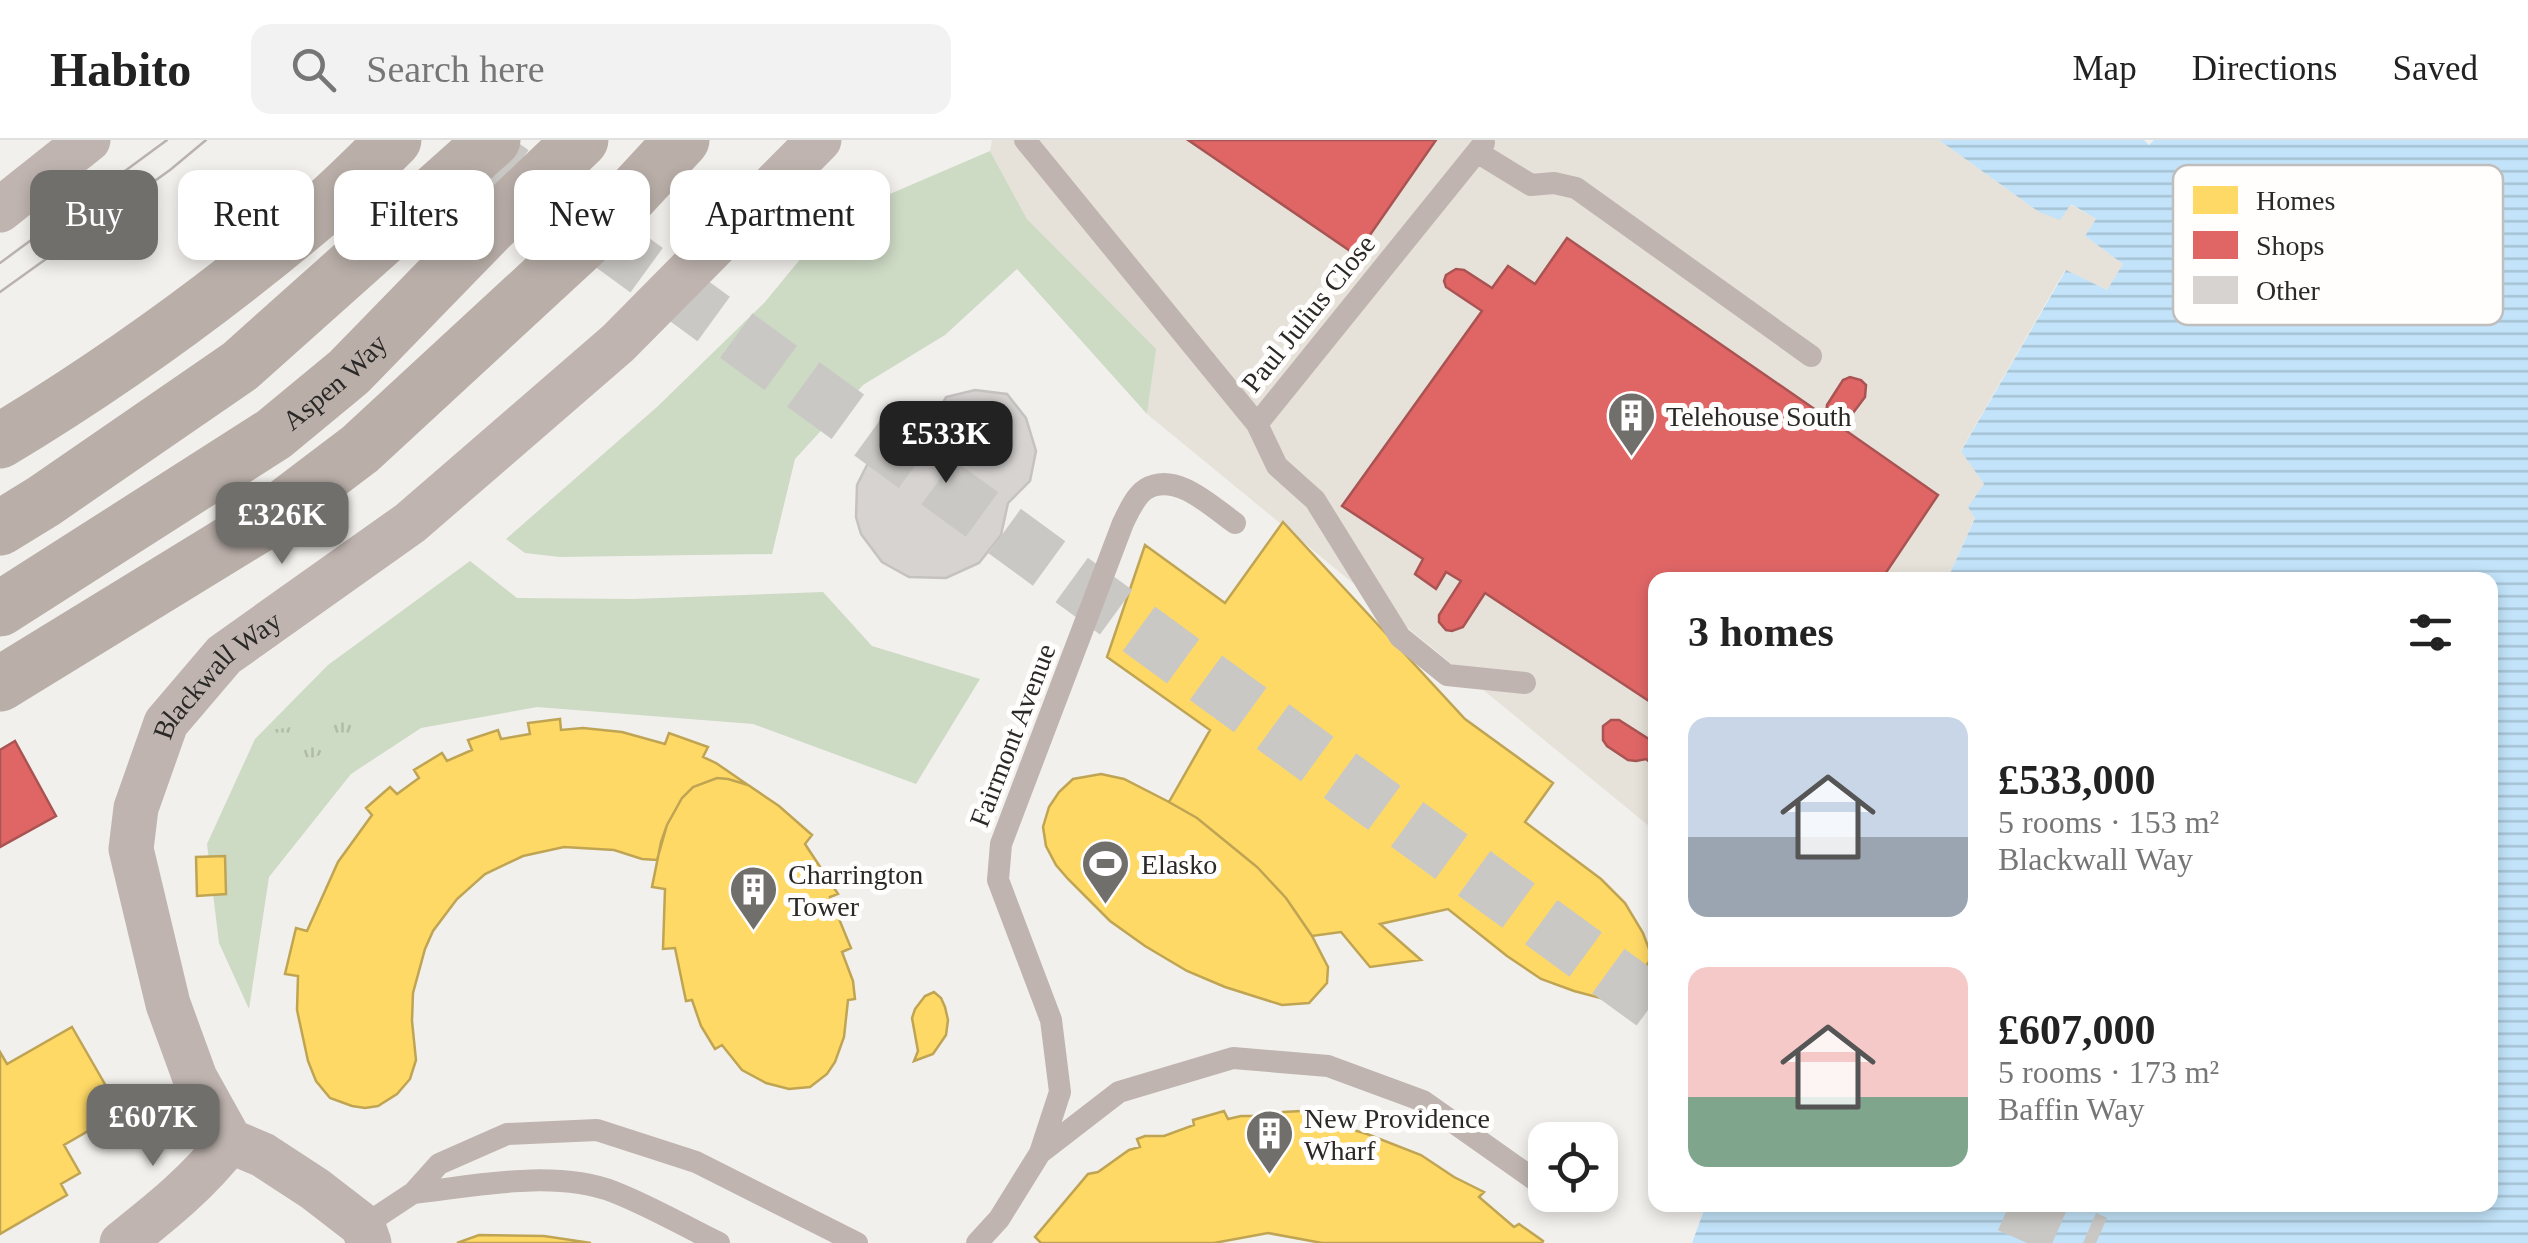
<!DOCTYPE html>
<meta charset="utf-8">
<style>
:root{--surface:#fff;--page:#f2f2f2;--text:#222;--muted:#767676;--line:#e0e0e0;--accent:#706f6c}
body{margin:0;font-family:Georgia,serif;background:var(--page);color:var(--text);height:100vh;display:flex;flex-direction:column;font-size:38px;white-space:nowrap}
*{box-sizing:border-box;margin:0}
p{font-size:32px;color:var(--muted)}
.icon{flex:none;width:55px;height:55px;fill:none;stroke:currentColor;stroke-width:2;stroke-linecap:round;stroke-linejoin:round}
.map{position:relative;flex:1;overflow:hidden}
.drawer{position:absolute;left:1648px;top:432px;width:850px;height:640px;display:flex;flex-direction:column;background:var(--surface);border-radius:20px;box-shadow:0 5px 15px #0003}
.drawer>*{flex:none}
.top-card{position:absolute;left:30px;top:30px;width:950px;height:90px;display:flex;gap:20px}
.fabs{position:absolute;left:1528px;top:982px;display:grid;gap:20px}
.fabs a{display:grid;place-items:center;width:90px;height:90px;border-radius:20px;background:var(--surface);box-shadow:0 5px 15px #0003;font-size:50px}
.price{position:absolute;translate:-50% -85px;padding:0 22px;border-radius:20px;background:var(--accent);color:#fff;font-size:32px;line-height:65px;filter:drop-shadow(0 2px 5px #0008)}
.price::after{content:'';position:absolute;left:50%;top:60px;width:30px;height:22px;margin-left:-15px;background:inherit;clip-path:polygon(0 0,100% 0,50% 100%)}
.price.current{background:#222;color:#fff}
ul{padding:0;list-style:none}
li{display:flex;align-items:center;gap:30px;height:250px;padding:0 40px}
li span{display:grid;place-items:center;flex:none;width:280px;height:200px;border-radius:20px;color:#555}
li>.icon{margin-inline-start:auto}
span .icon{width:120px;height:120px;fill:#fffc;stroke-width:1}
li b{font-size:42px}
h2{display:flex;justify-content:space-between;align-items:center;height:120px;padding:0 40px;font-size:42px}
.tag{padding:0 35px;border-radius:20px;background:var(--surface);box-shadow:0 5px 15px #0003;font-size:35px;line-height:90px}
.tag.current{background:var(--accent);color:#fff}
header{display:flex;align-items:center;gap:60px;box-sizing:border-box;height:140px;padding:0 50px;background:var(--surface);border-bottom:2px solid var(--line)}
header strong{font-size:48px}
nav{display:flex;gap:55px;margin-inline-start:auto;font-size:35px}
.search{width:700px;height:90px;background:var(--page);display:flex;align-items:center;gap:25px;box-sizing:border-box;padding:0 35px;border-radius:20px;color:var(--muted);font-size:38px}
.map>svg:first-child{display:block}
</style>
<header>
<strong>Habito</strong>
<div class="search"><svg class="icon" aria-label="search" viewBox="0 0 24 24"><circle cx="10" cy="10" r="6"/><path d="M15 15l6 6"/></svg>Search here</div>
<nav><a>Map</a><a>Directions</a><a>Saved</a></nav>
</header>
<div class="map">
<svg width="2528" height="1103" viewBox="0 0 2528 1103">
<defs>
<pattern id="park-tufts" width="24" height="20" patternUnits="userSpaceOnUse" patternTransform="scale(2.5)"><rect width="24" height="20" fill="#cddac4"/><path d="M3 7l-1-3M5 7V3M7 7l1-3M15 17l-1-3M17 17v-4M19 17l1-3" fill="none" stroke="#b0bba8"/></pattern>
<pattern id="water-rules" width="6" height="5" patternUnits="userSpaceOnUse" patternTransform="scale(2.5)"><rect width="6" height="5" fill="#c2e3f9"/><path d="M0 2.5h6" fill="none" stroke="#a7c3d5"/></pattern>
</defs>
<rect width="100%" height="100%" fill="#f2f0ec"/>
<!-- built -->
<path fill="#e6e2d9" d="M 992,0 L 1939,0 L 2039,72 L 2070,64 L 2096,79 L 2085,96 L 2123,124 L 2107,150 L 2065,130 L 1961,310 L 1984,344 L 1969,367 L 1975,377 L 1947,440 L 1655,440 L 1655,691 L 1147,274 L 1155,209 L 1027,79 L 990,11 Z"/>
<!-- grass -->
<path fill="#cddac4" d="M 990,11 L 1027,79 L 1156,209 L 1147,274 L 1017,129 L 945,195 L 863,245 L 795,319 L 772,414 L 560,417 L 525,413 L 506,399 L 657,267 L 765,162 L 834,78 Z
M 470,421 L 517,458 L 633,459 L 823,452 L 872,506 L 980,539 L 916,644 L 753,584 L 537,567 L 421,588 L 351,634 L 269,737 L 249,869 L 219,803 L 207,704 L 255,599 L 328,525 Z"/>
<!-- park -->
<path fill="url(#park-tufts)" d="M 352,579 L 358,598 L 313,618 L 278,614 L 270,590 Z"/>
<!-- water -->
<path fill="url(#water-rules)" d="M 1939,0 L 2144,0 L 2149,5 L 2154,0 L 2528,0 L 2528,1103 L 1692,1103 L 1706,1065 L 2490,1065 L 2490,440 L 1947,440 L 1975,378 L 1968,367 L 1984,344 L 1961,311 L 2066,130 L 2107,150 L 2123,124 L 2085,96 L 2096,79 L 2071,64 L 2060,80 L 2039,72 Z"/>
<!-- homes -->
<path fill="#ffd966" stroke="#bfa453" stroke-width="2.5" d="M 1283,382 L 1465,579 L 1553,643 L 1525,682 L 1601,739 L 1625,763 L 1643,793 L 1652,817 L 1632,848 L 1604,859 L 1574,851 L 1541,839 L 1507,816 L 1448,769 L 1380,784 L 1421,820 L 1370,827 L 1341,792 L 1312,796 L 1286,758 L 1257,727 L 1197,678 L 1169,662 L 1210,590 L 1107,517 L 1145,405 L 1225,463 Z
M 560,579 L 561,590 L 583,588 L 622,592 L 665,604 L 669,593 L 708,607 L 703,617 L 716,623 L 748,645 L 728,639 L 717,638 L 693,647 L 682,658 L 667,685 L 657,720 L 642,719 L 614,710 L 564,707 L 523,716 L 485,734 L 457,759 L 433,791 L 425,809 L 413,853 L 412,881 L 416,920 L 410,939 L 397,954 L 378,966 L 365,968 L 352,966 L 330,958 L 316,941 L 308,921 L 297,870 L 298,836 L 285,834 L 296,788 L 307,791 L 338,722 L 372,675 L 366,668 L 390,647 L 397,654 L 419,638 L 414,630 L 442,613 L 447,621 L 472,610 L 468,600 L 498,590 L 501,599 L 530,594 L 528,583 Z
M 1101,634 L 1124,639 L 1169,662 L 1197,678 L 1257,727 L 1286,758 L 1312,796 L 1328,827 L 1327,843 L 1309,863 L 1282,865 L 1225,847 L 1187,831 L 1145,806 L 1110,781 L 1068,739 L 1056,725 L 1046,706 L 1043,687 L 1049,667 L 1059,652 L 1073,639 Z
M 717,638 L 728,639 L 748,645 L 779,666 L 812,695 L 805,704 L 838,754 L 830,757 L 851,808 L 842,812 L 853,841 L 855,859 L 848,860 L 844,897 L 835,922 L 827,934 L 810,947 L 789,949 L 766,943 L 742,930 L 722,905 L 715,909 L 701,886 L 692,860 L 686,861 L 675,808 L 663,809 L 665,749 L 652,747 L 661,702 L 667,685 L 682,658 L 693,647 Z
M 225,716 L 226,754 L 197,756 L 196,717 Z
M 934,852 L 941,858 L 945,867 L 948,880 L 946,895 L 933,914 L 914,921 L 918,911 L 912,878 L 915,869 L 925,856 Z
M 72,887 L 121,972 L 64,1005 L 80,1033 L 61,1044 L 67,1055 L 0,1094 L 0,912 L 7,924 Z
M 1319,970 L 1316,979 L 1367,994 L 1421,1015 L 1454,1037 L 1484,1052 L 1479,1057 L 1514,1087 L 1519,1084 L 1543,1101 L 1542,1103 L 1322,1103 L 1268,1093 L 1214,1103 L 1041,1103 L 1035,1097 L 1088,1034 L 1098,1032 L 1129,1010 L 1140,1007 L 1137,999 L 1145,996 L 1164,996 L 1194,985 L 1193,980 L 1224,971 L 1228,979 L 1241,976 L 1282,976 L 1283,972 Z
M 479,1095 L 544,1096 L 591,1103 L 457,1103 Z"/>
<!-- shops -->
<path fill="#e06666" stroke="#a95453" stroke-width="2.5" d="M 1188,0 L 1436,0 L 1356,115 Z
M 1567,98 L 1826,277 L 1827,265 L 1843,240 L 1850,237 L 1861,240 L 1866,245 L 1865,257 L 1850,277 L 1844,282 L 1835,283 L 1938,355 L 1881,440 L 1655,440 L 1655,565 L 1485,453 L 1463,487 L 1452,491 L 1446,490 L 1439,482 L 1439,475 L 1461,441 L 1446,432 L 1436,449 L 1415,434 L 1423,419 L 1342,366 L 1482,171 L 1446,147 L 1444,141 L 1446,135 L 1456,129 L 1464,130 L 1492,148 L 1508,126 L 1535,144 Z
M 1611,580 L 1619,580 L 1655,603 L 1655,626 L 1646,619 L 1636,621 L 1628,620 L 1607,606 L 1603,600 L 1603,586 Z
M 15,601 L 56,676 L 0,707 L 0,610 Z"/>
<!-- building -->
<path fill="#d6d3d1" stroke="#c5c2c1" stroke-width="2.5" d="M 975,250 L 1007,254 L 1026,278 L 1036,311 L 1030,341 L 1008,363 L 1001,395 L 979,423 L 946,438 L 909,437 L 882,422 L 861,394 L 856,377 L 857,345 L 872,315 L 896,297 L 929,288 L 946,257 Z"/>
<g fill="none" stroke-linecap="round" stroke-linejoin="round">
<!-- trunk-tunnel -->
<path stroke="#cac8c5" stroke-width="55" stroke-dasharray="55 28" stroke-linecap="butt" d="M 468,0 L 1655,865
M 2009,1065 L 2096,1103"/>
<!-- service -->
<path stroke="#bfb4af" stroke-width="22" d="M 1025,0 L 1257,284 L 1277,326 L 1315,360 L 1400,497 L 1447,535 L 1525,543
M 1477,12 L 1531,45 L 1554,43 L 1576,48 L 1811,216
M 1257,284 L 1484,3
M 1040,1013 L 1119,952 L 1233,918 L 1328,926 L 1423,961 L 1545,1047
M 413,1053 C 475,1046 554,1029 614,1052 C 650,1066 684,1086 719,1103
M 363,1086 L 413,1053 L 439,1024 L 507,994 L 597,990 L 696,1022 L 857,1103
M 977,1103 L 999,1079 L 1040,1013 L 1060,952 L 1051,880 L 998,740 L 1001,704 L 1123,383 C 1129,371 1135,356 1146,349 C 1176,331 1212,367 1235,383"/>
<!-- minor -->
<g stroke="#bfb4af" stroke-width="45">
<path d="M 0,70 L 88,0"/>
<path d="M 122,1103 C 161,1072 200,1041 230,1001"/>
<path id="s1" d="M 369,1103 L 363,1086 L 315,1049 L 263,1015 L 230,1001 L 195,938 L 168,864 L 131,709 L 136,668 L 166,583 L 224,515 L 410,383 L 618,203 L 819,0"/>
</g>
<!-- trunk -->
<g stroke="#b9aea8" stroke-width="55">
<path d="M 0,301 C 113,233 222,154 322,69 C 347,47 371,23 394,0"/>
<path d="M 0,388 L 44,361 L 240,226 L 493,0"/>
<path id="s2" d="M 0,469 L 274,294 L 349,232 L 490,87 L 581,0"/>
<path d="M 0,544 L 261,384 L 360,309 L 608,80 L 682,0"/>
</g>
<!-- tram -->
<path stroke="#b9b2ae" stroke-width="2.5" d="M 0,123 L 167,0
M 0,152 L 170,30 L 206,0"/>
</g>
<!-- icons -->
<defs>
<symbol id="building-pin" viewBox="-11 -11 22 30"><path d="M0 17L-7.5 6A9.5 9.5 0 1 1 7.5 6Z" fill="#706f6c" stroke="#fffefd"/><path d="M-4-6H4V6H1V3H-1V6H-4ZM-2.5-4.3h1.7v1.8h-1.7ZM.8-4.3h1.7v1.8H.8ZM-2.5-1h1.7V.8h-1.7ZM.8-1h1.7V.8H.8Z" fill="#fff"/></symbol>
<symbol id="stadium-pin" viewBox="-11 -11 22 30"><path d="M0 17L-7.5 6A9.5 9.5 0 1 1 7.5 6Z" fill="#706f6c" stroke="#fffefd"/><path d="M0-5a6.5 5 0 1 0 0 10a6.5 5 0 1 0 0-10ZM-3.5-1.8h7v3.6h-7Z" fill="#fff"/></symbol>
</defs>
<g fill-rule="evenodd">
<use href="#building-pin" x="1604" y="248" width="55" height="75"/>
<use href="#stadium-pin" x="1078" y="696" width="55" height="75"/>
<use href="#building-pin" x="726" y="722" width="55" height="75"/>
<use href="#building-pin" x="1242" y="966" width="55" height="75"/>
</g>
<g text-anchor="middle" stroke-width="10" stroke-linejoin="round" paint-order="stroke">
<!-- street labels -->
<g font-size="28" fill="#2a2927" stroke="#fffefd">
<text transform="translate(1308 173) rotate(-51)" y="10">Paul Julius Close</text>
<text dy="10" stroke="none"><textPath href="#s2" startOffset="405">Aspen Way</textPath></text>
<text dy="10" stroke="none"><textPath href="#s1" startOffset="688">Blackwall Way</textPath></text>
<text transform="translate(1012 595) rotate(-69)" y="10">Fairmont Avenue</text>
</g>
<!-- poi labels -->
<g font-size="28" fill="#2a2927" stroke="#fffefd" text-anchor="start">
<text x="1666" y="286">Telehouse South</text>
<text x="1141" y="734">Elasko</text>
<text x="788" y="744">Charrington<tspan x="788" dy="32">Tower</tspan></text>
<text x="1304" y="988">New Providence<tspan x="1304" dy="32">Wharf</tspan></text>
</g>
</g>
<!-- legend -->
<rect x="2173" y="25" width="330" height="160" rx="15" fill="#fffefd" stroke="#bfbebd" stroke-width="2.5"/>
<rect x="2193" y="46" width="45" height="28" fill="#ffd966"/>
<rect x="2193" y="91" width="45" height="28" fill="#e06666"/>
<rect x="2193" y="136" width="45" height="28" fill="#d6d3d1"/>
<g font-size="28" fill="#2a2927">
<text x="2256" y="70">Homes</text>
<text x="2256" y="115">Shops</text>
<text x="2256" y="160">Other</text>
</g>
</svg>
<div class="fabs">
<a><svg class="icon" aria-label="locate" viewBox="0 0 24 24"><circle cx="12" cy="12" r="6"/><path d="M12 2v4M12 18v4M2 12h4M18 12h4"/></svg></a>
</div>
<b class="price current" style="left:946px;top:346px">£533K</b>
<b class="price" style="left:282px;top:427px">£326K</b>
<b class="price" style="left:153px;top:1029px">£607K</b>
<div class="top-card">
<a class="tag current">Buy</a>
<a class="tag">Rent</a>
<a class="tag">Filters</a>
<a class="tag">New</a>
<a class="tag">Apartment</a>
</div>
<section class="drawer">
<h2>3 homes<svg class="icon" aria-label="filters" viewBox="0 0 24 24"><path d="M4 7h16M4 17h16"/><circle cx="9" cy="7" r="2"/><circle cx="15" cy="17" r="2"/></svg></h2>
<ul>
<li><span style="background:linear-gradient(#c9d6e8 60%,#9aa5b1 0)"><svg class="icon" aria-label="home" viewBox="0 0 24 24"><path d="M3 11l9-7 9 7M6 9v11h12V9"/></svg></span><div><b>£533,000</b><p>5 rooms · 153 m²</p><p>Blackwall Way</p></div></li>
<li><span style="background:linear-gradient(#f6c9c9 65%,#7fa58c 0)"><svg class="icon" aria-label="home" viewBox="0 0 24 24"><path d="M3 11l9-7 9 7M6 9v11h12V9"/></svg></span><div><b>£607,000</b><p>5 rooms · 173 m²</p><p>Baffin Way</p></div></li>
</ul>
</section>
</div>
